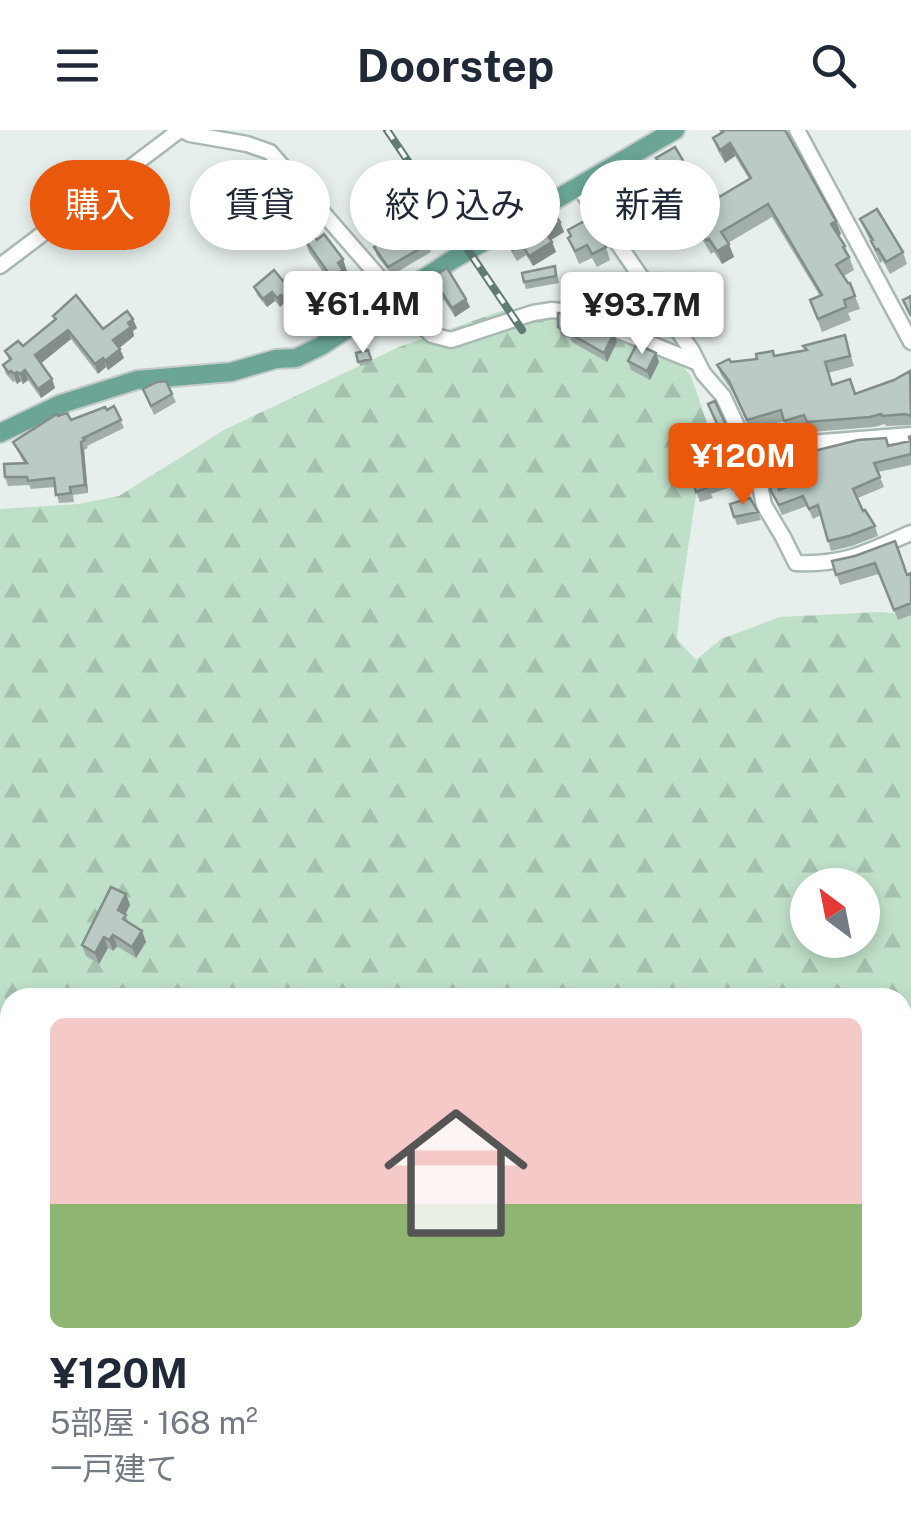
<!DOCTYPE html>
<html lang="ja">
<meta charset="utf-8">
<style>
:root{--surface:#fff;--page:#f2f2f3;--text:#1f2937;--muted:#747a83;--accent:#ea580c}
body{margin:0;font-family:"Public Sans","Noto Sans JP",sans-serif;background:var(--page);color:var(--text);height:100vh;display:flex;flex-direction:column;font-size:38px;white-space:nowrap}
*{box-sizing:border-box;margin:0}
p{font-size:32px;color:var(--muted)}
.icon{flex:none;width:55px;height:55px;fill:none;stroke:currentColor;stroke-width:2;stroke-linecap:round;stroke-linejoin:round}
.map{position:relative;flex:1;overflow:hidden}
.sheet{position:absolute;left:0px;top:858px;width:912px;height:552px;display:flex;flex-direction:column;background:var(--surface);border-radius:30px 30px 0 0;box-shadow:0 5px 15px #0003}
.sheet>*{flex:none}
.hud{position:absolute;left:30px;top:30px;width:852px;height:90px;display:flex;gap:20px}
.needle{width:65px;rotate:328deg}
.fabs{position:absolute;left:790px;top:738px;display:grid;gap:20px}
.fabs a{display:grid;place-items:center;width:90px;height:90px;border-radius:50%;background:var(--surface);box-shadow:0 5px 15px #0003;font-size:50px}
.price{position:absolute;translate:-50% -85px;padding:0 22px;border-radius:10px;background:#fff;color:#222;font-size:32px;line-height:65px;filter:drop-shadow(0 2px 5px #0008)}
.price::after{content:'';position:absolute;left:50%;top:60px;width:30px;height:22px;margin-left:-15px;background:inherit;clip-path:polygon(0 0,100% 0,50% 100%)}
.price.active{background:var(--accent);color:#fff}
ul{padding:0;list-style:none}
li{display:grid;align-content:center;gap:20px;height:530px;padding:0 50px}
li span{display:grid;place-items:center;height:310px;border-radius:15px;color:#555}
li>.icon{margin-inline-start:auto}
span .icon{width:180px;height:180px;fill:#fffc;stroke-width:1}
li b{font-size:42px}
.pill{padding:0 35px;border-radius:45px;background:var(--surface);box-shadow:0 5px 15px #0003;font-size:35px;line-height:90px}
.pill.active{background:var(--accent);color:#fff}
header{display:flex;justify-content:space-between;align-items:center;height:130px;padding:0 50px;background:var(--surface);font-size:45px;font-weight:700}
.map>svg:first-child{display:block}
</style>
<header><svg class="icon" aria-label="menu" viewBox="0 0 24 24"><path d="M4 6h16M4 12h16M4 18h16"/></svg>Doorstep<svg class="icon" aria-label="search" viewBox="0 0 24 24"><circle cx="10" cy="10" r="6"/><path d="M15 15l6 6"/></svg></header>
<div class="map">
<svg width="911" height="1409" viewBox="0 0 911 1409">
<defs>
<pattern id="forest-firs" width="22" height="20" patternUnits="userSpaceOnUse" patternTransform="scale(2.5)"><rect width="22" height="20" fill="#bfe0c8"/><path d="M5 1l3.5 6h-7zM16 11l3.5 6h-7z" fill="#a4c1ad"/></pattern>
</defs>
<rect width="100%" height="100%" fill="#e6efeb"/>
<!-- forest -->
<path fill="url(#forest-firs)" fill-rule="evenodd" d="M 602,179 L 663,211 L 691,246 L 707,293 L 682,458 L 677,509 L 696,530 L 721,509 L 780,487 L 881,482 L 911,485 L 911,1409 L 0,1409 L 0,379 L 79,374 L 119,366 L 224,300 L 399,217 L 501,181 ZM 808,755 L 862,755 L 862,810 L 808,810 ZM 10,868 L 902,868 L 902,1400 L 10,1400 Z"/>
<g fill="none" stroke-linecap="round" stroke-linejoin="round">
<defs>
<path id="minor" d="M 182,0 L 190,4 L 247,14 L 270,22 L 419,193 L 432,205 L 451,210 L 533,183 L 552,180 L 572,182 L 698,233
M 797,0 L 911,212
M 579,57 L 692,221 L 703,243 L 723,266 L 756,337 L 764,375 L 783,407 L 796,433 C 846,435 866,422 911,403
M 0,136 L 180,0
M 747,318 L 911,305"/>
<path id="major" d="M 0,303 L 61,274 L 137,250 L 231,242 L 276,229 L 296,228 L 321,216 L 452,130 L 675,0"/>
</defs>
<!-- minor casing -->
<use href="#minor" stroke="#a8b8b2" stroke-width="19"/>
<!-- major casing -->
<use href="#major" stroke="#c2cac8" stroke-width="22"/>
<!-- minor -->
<use href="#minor" stroke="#fff" stroke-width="14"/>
<!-- major -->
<use href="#major" stroke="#6aa596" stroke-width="18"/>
<defs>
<path id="rail" d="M 387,0 L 522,200"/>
</defs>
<!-- rail casing -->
<use href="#rail" stroke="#5f7d75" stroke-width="8"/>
<!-- rail -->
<use href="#rail" stroke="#f7fbf9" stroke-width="4" stroke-dasharray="11" stroke-linecap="butt"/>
</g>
<!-- wall -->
<path fill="#a1aea9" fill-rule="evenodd" d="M 719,0 L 785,0 L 841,104 L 839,105 L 845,116 L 850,129 L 854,140 L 844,146 L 848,153 L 850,153 L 860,179 L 848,183 L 851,190 L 822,202 L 810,170 L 820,166 L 772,87 L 728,113 L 734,127 L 722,134 L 714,122 L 711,124 L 661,41 L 656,28 L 704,66 L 719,67 L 749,49 L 735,26 L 725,33 L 718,21 L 713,8 L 721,3 Z
M 860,89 L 903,122 L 907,134 L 890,144 L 883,131 L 880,133 L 876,124 Z
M 539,92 L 560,92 L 564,102 L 551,110 L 556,122 L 533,136 L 526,125 L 517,131 L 509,118 L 505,107 L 509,105 L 507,100 Z
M 568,100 L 606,117 L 610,130 L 597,137 L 592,128 L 579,134 L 568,108 L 570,107 Z
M 305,110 L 317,110 L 347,141 L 344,143 L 347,152 L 337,159 L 344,173 L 329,182 L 317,160 L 330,152 L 309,122 Z
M 396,114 L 428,114 L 431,122 L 392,145 L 377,126 L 374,117 Z
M 447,138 L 470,177 L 455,187 L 444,170 L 424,182 L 413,170 L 410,162 Z
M 557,143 L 559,153 L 526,159 L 524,152 Z
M 298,156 L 301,165 L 287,176 L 284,173 L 280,177 L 275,171 L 267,177 L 257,165 L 254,157 Z
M 616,178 L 660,188 L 665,200 L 657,205 L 621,190 Z
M 53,186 L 103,199 L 137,198 L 133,201 L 134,206 L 119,218 L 124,228 L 108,240 L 106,237 L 98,244 L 71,209 L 41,233 L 52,249 L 55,258 L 41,268 L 28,250 L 23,254 L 21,251 L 17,254 L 15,251 L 13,252 L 6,244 L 3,235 L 9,230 L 5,221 L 23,216 L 55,190 Z
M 558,197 L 617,212 L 607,232 L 572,212 L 571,208 L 561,206 Z
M 845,205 L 854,236 L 828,243 L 832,255 L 855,263 L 911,243 L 911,295 L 886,296 L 885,294 L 874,297 L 810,302 L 808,295 L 788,301 L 784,291 L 751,301 L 732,261 L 721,245 L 717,235 L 805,220 L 803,216 Z
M 368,220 L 372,233 L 360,236 L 356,223 Z
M 656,223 L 659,232 L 650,250 L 631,240 L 628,231 Z
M 143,259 L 172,264 L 176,272 L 154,285 Z
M 114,276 L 124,298 L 87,316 L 88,318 L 84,320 L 88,363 L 73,365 L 74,372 L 59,373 L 55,357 L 31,359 L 29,355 L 8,356 L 5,347 L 24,333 L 13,312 L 58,286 L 71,290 Z
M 711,282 L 725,293 L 728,301 L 721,304 Z
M 911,306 L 911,335 L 878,342 L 884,357 L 858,368 L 863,381 L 875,396 L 878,406 L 852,416 L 831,421 L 821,385 L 813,389 L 807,376 L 782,385 L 771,361 L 760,318 L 814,321 L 889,315 L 910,311 ZM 808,341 L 811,347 L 779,360 L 774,346 Z
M 730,316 L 746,356 L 732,361 L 731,357 L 711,364 L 713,368 L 700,372 L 689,344 L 693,332 Z
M 730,374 L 758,382 L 761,390 L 737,395 Z
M 855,426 L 907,445 L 911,443 L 911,485 L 898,490 L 879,444 L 840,455 L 832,431 Z
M 126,764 L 130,775 L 125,784 L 129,793 L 142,801 L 146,812 L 136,828 L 117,816 L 113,821 L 108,818 L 99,834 L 86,826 L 82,815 Z"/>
<!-- shaded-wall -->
<path fill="#838d89" d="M 730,13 L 735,26 L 725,33 L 720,20 Z
M 836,91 L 841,104 L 836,107 L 831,94 Z
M 560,92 L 564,102 L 549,111 L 545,101 Z
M 552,112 L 556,122 L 533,136 L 529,126 Z
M 729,114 L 734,127 L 722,134 L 717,121 Z
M 343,129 L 347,141 L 344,143 L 347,152 L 336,160 L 332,148 L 338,133 Z
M 298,156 L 301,165 L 287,176 L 284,167 Z
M 272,162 L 275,171 L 267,177 L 263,169 Z
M 281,165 L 284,173 L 280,177 L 277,168 Z
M 466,169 L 470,177 L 455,187 L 452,178 Z
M 133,189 L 137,198 L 133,201 L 134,206 L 117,220 L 113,210 Z
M 68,200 L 71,209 L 39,235 L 35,225 Z
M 614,203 L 617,212 L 607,232 L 604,223 Z
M 120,219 L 124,228 L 108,240 L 105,231 Z
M 656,223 L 659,232 L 650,250 L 647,241 Z
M 103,228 L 106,237 L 98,244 L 95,234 Z
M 25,240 L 28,250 L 23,254 L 20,244 Z
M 17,242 L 21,251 L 17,254 L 14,244 Z
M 52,249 L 55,258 L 41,268 L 38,259 Z
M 81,312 L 84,320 L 88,363 L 85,355 Z
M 126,764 L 130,775 L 122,791 L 118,780 Z
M 142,801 L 146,812 L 136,828 L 132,817 Z
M 113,805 L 117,816 L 113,821 L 109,810 Z
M 104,807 L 108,818 L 99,834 L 95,823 Z"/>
<!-- building -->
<path fill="#bbcac4" stroke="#838d89" stroke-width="2.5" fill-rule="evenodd" d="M 722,0 L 785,0 L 836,91 L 831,94 L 845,116 L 843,117 L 849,127 L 836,135 L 848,153 L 850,153 L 855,166 L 844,170 L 846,177 L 818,189 L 810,170 L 822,165 L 768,74 L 721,102 L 729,114 L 717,121 L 709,109 L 706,110 L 656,28 L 675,17 L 704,66 L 715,60 L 719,67 L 751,48 L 730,13 L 720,20 L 713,8 L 723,2 Z
M 877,79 L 903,122 L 886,132 L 878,119 L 876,120 L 871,111 L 873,110 L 860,89 Z
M 554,83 L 560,92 L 545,101 L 552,112 L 529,126 L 522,114 L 513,120 L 505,107 L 509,104 L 507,100 L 518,93 L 520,95 L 535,86 L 539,92 Z
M 590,88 L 606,117 L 592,124 L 587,115 L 575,121 L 568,108 L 571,106 L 568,100 Z
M 421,101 L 428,114 L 388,137 L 374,117 L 391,106 L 396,114 Z
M 313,104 L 317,110 L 324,104 L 343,129 L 338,133 L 343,140 L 332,148 L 305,110 Z
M 555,136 L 556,146 L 524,152 L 522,143 Z
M 447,138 L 466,169 L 452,178 L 441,161 L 420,174 L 410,162 Z
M 274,140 L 283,151 L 290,146 L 298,156 L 284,167 L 281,165 L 277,168 L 272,162 L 263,169 L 254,157 Z
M 332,151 L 341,165 L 326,174 L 317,160 Z
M 642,161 L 660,188 L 652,192 L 616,178 Z
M 76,165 L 103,199 L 127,181 L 133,189 L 128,193 L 131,197 L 113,210 L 120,219 L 105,231 L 103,228 L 95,234 L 68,200 L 35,225 L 52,249 L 38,259 L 25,240 L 20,244 L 17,242 L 14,244 L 11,241 L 9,243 L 3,235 L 11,229 L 5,221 L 18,211 L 23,216 L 56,189 L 53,186 Z
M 911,166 L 911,186 L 903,170 Z
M 558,183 L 566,184 L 614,203 L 604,223 L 569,203 L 571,201 L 558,197 Z
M 845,205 L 850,226 L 825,232 L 832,255 L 850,249 L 855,264 L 894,250 L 910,241 L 911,286 L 906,284 L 882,286 L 881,284 L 870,287 L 807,292 L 804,285 L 784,291 L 781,280 L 747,290 L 729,251 L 717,235 L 729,229 L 731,232 L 757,229 L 756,224 L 773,221 L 774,226 L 807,220 L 803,216 Z
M 637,214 L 656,223 L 647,241 L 628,231 Z
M 368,220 L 371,229 L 358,232 L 356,223 Z
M 166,251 L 172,264 L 151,276 L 143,259 L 157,252 Z
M 715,271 L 725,293 L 718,296 L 708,274 Z
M 114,276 L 121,290 L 83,308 L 85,310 L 81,312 L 85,355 L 70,357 L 71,363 L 56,365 L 54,348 L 28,351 L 27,347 L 5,347 L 4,334 L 27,333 L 13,312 L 57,284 L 58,286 L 67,283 L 71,290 L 105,277 L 107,280 Z
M 911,306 L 911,324 L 874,333 L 880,347 L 853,359 L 863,381 L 865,380 L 875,396 L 849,406 L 828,411 L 818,375 L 809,379 L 803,366 L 779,375 L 771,361 L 760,318 L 812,314 L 814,321 L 858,310 L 886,308 L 888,316 L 910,311 L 909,307 ZM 805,331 L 811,347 L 779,360 L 770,336 Z
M 706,316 L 706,325 L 730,316 L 743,346 L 728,350 L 727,346 L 708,353 L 709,357 L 696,362 L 691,344 L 689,344 L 688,332 L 693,332 L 692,317 Z
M 750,368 L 758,382 L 734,387 L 730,374 Z
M 895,411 L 907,445 L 911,443 L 911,473 L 894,480 L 875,433 L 836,445 L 832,431 L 855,426 Z
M 111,757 L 126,764 L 118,780 L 126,785 L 123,789 L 142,801 L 132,817 L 113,805 L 109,810 L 104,807 L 95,823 L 82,815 Z"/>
</svg>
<div class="fabs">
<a><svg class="needle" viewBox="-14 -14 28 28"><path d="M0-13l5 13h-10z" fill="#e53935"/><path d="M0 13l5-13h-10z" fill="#747a83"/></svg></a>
</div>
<b class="price" style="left:363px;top:226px">¥61.4M</b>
<b class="price" style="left:642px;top:227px">¥93.7M</b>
<b class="price active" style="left:743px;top:378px">¥120M</b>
<div class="hud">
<a class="pill active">購入</a>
<a class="pill">賃貸</a>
<a class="pill">絞り込み</a>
<a class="pill">新着</a>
</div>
<section class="sheet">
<ul>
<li><span style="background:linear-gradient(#f6c9c9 60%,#8fb573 0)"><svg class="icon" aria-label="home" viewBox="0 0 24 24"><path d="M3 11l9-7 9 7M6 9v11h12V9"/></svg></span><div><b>¥120M</b><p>5部屋 · 168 m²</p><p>一戸建て</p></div></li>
</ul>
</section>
</div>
